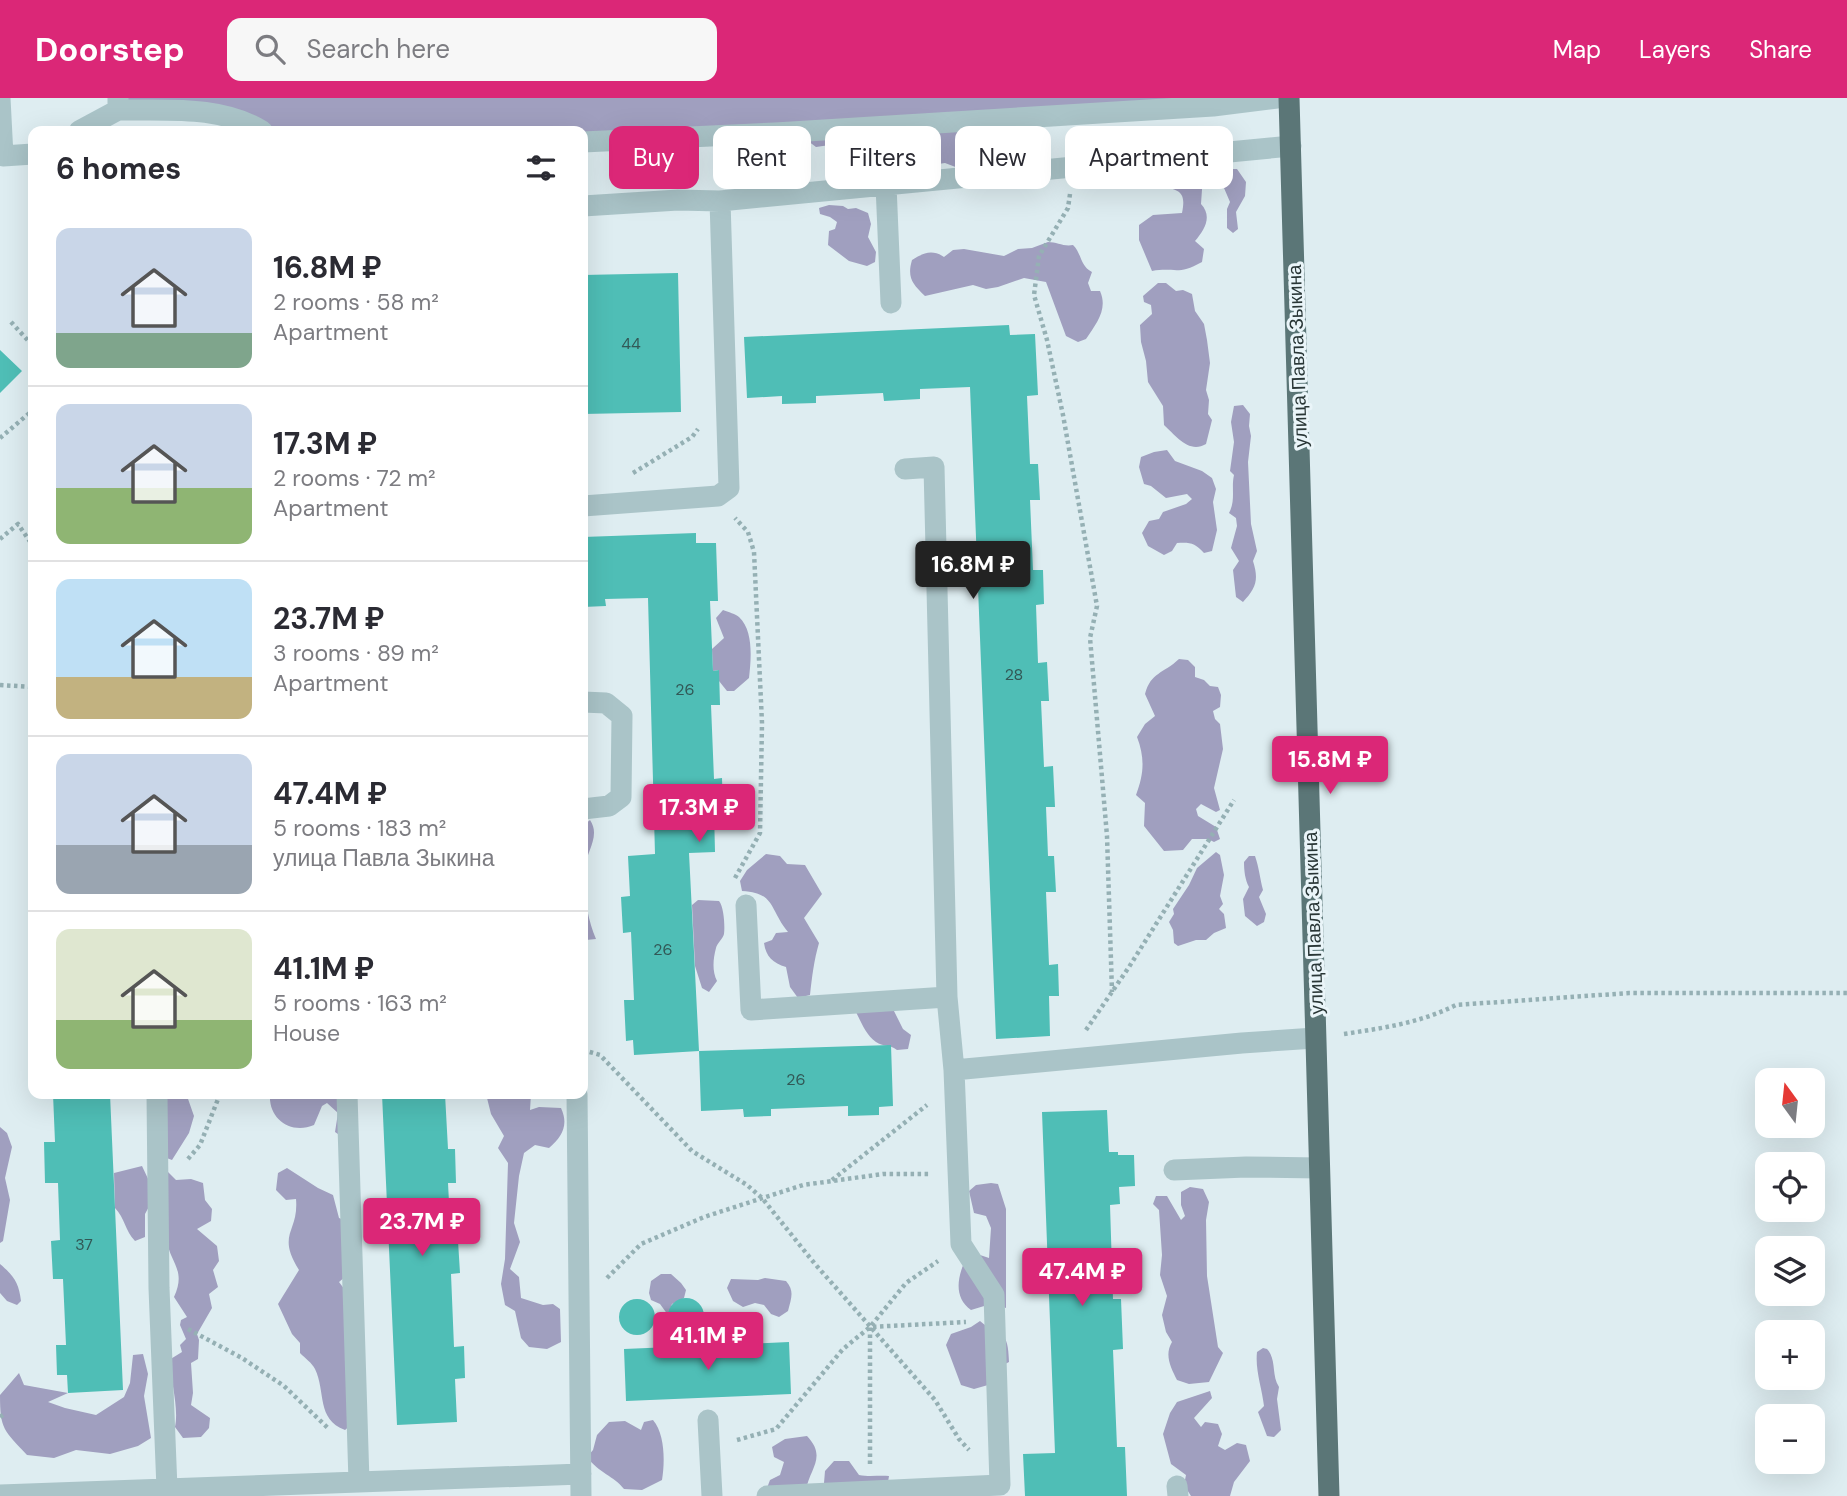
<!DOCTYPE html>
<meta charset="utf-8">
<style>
:root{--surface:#fff;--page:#f7f7f7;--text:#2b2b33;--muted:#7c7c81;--line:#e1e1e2;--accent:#db2777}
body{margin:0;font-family:"DM Sans",sans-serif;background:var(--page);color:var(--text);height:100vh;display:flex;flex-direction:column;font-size:26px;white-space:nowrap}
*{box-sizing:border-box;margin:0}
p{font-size:23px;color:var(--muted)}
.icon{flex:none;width:38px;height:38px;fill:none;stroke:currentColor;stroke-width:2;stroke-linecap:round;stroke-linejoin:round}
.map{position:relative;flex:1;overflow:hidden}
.sheet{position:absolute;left:28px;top:28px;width:560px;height:973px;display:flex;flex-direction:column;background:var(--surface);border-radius:14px;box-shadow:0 7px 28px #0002}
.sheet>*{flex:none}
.banner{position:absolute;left:609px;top:28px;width:665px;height:63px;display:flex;gap:14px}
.needle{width:46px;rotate:345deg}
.tools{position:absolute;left:1755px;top:970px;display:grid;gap:14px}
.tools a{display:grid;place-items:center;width:70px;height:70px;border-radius:14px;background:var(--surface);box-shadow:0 7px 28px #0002;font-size:35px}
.price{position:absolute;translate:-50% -60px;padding:0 16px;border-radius:7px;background:var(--accent);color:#fff;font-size:23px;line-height:46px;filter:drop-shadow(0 2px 4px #0008)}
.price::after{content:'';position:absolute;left:50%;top:42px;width:21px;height:16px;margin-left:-10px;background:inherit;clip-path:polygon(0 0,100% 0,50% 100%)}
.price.current{background:#222;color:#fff}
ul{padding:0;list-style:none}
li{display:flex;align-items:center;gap:21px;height:175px;padding:0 28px}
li+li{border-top:2px solid var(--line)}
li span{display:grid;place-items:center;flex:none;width:196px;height:140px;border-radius:14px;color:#555}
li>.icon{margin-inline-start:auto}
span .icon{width:84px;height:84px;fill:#fffc;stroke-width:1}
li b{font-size:30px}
h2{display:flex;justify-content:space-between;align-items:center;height:84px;padding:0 28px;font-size:30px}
.tag{padding:0 24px;border-radius:14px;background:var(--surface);box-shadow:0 7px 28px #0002;font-size:24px;line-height:63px}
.tag.current{background:var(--accent);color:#fff}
header{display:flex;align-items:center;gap:42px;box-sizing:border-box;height:98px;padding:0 35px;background:var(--accent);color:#fff}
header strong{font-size:33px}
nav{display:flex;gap:38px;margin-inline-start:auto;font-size:24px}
.search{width:490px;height:63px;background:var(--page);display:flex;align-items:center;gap:18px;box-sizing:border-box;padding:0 24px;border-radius:14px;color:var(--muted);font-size:26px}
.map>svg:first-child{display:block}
</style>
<header>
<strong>Doorstep</strong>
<div class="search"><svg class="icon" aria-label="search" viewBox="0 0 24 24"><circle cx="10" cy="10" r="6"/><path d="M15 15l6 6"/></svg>Search here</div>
<nav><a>Map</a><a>Layers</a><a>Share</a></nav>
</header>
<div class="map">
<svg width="1847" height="1398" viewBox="0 0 1847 1398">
<rect width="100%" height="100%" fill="#deedf1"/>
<!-- green -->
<path fill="#a09fbf" d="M 118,0 L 1213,0 L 1213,8 L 1029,19 L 1038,33 L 1031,43 L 1029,52 L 1018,53 L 984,71 L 966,73 L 945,65 L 932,67 L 913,58 L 892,58 L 880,63 L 860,55 L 846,62 L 837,56 L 830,47 L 816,49 L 808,43 L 809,37 L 825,34 L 837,38 L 873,34 L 888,46 L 895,41 L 911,39 C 919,28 938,32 951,29 L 962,34 L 964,43 L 968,48 L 989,48 L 985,36 L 989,33 L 1016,31 L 1015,25 L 1025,19 L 583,44 L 583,33 L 262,33 C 220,7 166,13 118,12 Z
M 1196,71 L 1203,77 L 1201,106 C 1213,119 1204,132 1195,143 L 1204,151 L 1202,164 C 1177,178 1176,169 1152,173 L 1139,142 L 1139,127 L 1153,117 L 1182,115 C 1187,91 1177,93 1160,87 L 1157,77 L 1165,73 L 1175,77 Z
M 1232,71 L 1237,71 L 1246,84 L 1245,98 L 1236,114 L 1238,131 L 1233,135 L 1227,130 L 1227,111 L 1230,104 L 1224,90 L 1225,75 Z
M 829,107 L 843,108 L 848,111 L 856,110 L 868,115 L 871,126 L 868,139 L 876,154 L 875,164 L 867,168 L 849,163 L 828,147 L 829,133 L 835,131 L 837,124 L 830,119 L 820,116 L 819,110 Z
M 1048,144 C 1057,144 1064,149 1073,147 C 1082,156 1080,168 1092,174 L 1088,185 L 1091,193 L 1100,193 C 1108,211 1097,225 1086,241 L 1078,244 L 1066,238 L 1046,184 L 1024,180 L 998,189 L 986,191 L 973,187 L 925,198 C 912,186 907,179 912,162 C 923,155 932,151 944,159 L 953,152 L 964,151 L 1004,158 L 1018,151 L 1032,150 Z
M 1158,185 L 1166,185 L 1176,193 L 1183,192 L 1192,196 L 1195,213 L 1204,226 L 1207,242 L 1210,265 L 1206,292 L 1209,302 L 1208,316 L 1212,322 L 1206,346 C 1189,356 1176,338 1164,327 L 1163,308 L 1148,284 L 1146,263 L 1141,244 L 1140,227 L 1152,216 L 1151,207 L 1144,204 L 1143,198 Z
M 1243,307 L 1250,316 L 1249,328 L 1251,338 L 1248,364 L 1251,426 L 1257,453 L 1253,463 C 1259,482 1256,490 1243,504 L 1236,499 L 1233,472 L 1239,463 L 1231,450 L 1237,428 L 1236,420 L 1229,415 C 1236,402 1231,390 1234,377 L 1230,373 L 1234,344 L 1231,324 L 1234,308 Z
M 1167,352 L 1175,363 L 1202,373 L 1212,380 L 1216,391 L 1213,404 L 1217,432 L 1212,453 L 1204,455 C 1195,445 1190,444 1177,445 L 1172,453 L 1164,457 L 1148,448 L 1142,435 L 1149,423 L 1159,421 L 1163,414 L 1186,406 L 1192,401 L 1187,396 L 1166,400 L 1151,388 L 1144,386 L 1139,369 L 1141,359 L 1154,354 Z
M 723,512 C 728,514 736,516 739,519 C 754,533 751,562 749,580 L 734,593 L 727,593 L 719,583 L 719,572 L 713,573 L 712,551 L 724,540 L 716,520 Z
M 1179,561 L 1188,562 L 1195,569 L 1195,579 L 1204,582 L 1210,588 L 1218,589 L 1221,597 L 1220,609 L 1213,613 L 1215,621 L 1220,626 L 1223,651 L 1214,690 L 1220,712 L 1216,714 L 1201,706 L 1196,711 L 1198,718 L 1216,729 L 1220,741 L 1214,744 L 1208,741 L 1192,741 L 1183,752 L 1164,753 L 1144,728 L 1145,705 L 1136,697 C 1144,676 1145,660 1137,639 L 1145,626 L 1155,618 L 1145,596 C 1151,574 1163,576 1179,561 Z
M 590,722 C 601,738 586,754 585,770 C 583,793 587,820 596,841 L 586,842 L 583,839 L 583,728 Z
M 1216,754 L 1220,757 L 1224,777 L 1220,798 L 1223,806 L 1219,811 L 1224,816 L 1226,830 L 1214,835 L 1206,842 L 1196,842 L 1178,848 L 1174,845 L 1173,832 L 1169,824 L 1174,816 L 1173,811 L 1189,787 L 1197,770 Z
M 766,756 L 780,758 L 787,766 L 805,767 L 822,796 L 804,820 L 819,845 C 814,862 812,879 810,897 L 798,900 L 790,889 L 786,869 C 773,865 766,859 764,845 L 772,842 L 776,835 L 788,834 C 769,811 776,795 742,793 L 740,783 L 747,772 Z
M 1249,758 L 1255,758 C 1259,769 1260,781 1263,792 L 1259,799 L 1266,816 L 1264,824 L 1257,828 L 1245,818 L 1243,801 L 1249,789 C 1245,782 1244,772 1244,764 Z
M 698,802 L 719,803 C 724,809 725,828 724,836 C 723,841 717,845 716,850 C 713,861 712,873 717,883 L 709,894 L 702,890 L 695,868 L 692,807 Z
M 891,907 L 903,931 L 911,937 L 908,951 L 897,952 C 890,946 883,949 876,944 C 866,937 861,924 856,914 Z
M 169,996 L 187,998 L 194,1018 L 189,1035 L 172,1062 L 164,1059 L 163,1006 Z
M 270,996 L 352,996 L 344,1040 L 335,1034 L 338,1015 L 327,1005 L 322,1008 L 314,1027 C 291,1037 268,1021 270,996 Z
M 486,996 L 531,996 L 530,1012 L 539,1009 L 561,1010 C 569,1027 562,1039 549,1050 L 535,1047 L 524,1055 L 519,1078 L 514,1125 L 520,1144 L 510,1171 L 519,1179 L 521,1200 L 543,1207 L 553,1206 L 560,1211 L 561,1244 L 547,1251 L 529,1249 L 521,1240 L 515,1213 L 505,1207 L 501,1186 L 505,1161 L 508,1065 L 498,1050 L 504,1038 L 491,1016 Z
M 0,1029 L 7,1035 L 12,1049 L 5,1080 L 10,1102 L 3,1143 L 0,1145 Z
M 142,1068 L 150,1085 L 152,1103 L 145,1116 L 145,1139 L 135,1143 C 125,1133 125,1120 115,1110 L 114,1075 Z
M 287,1070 L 318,1090 L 333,1097 L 339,1120 L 351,1125 L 352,1173 L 339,1184 L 345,1192 L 352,1326 L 345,1332 C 316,1321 326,1294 315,1271 C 312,1265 305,1260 300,1255 L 300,1245 L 292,1236 L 278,1206 L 299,1172 C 276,1135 299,1135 296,1101 L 286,1102 L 276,1092 L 278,1075 Z
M 168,1074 L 176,1082 L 191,1081 L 203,1085 L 205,1102 L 212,1111 L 211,1123 L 197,1131 L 217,1148 L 219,1163 L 213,1172 L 218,1189 L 209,1196 L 212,1210 L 197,1236 L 199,1242 L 198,1261 L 191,1265 L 193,1295 L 191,1307 L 210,1320 L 209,1330 L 201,1339 L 183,1340 L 175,1329 C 179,1310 171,1283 169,1262 L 182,1254 L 180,1247 L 186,1241 L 180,1227 L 181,1222 L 187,1219 L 174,1199 C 187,1171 169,1165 167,1141 C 165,1119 168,1096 168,1074 Z
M 991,1085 L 998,1086 L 1006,1111 L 1006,1210 L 994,1205 L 971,1212 C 952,1199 958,1175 968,1157 L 977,1156 L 989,1160 L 991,1130 L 986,1118 L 974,1115 L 969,1093 L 976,1087 Z
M 1190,1089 L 1203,1091 L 1209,1104 L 1206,1122 L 1207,1178 L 1218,1249 L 1223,1255 L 1209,1284 L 1189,1286 L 1177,1282 C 1171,1270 1164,1257 1172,1244 L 1166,1234 L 1162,1217 L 1167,1198 L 1160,1177 L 1162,1157 L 1159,1112 L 1153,1106 L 1156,1098 L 1167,1098 L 1181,1122 L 1185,1118 L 1181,1107 L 1181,1094 Z
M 0,1166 C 14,1178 19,1185 21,1203 L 17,1207 L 7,1203 L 0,1195 Z
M 661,1176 L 671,1176 L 681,1185 L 686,1192 L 684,1200 L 672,1206 L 668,1217 L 660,1206 L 651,1202 L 649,1195 L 651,1183 Z
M 765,1180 L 786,1183 C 795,1193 791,1201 788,1213 L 779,1219 L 771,1216 L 764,1207 L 755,1205 L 743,1209 L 733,1203 L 727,1190 L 731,1181 L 758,1182 Z
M 980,1223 C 1002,1242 1008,1230 1009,1264 L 997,1270 L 988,1287 L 974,1291 L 961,1287 L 946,1247 L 951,1236 L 971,1229 Z
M 1263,1250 L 1267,1251 C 1277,1262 1271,1276 1279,1289 L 1277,1301 L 1281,1332 L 1274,1339 L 1267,1338 L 1258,1314 L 1264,1308 C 1262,1290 1255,1272 1257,1254 Z
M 143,1256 L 148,1276 L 144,1298 L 151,1340 L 138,1348 L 110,1356 L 76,1352 L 54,1360 L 27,1357 C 4,1332 0,1332 0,1297 L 19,1275 L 24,1287 L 68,1295 L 48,1304 L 65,1310 L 96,1317 L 124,1299 L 130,1285 L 133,1257 Z
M 1210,1293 L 1212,1300 L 1194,1320 L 1201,1329 L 1205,1324 L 1218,1326 L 1222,1336 L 1218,1348 L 1225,1352 L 1237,1345 L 1246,1347 L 1250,1363 L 1234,1384 L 1230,1398 L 1191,1398 L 1184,1387 L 1186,1377 L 1171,1366 L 1163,1336 L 1170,1315 L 1177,1304 Z
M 653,1322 C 665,1336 665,1364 662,1382 L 642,1392 L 624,1391 C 614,1378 599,1375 587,1359 L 593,1352 L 597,1337 L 609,1324 L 625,1323 L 641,1332 L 644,1324 Z
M 807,1338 C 827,1359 810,1370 806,1392 L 767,1390 L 770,1382 L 780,1377 L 784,1364 L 774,1359 L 772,1349 L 785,1341 Z
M 834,1363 L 849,1363 L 859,1377 C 870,1379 879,1377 889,1378 L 888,1384 L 831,1386 L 824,1385 L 825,1373 Z"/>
<!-- building -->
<path fill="#4fbeb6" d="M 678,175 L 681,314 L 583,316 L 583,177 Z
M 1009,227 L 1010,237 L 1035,236 L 1038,297 L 1027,298 L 1030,366 L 1038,366 L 1040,402 L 1030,402 L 1033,472 L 1043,472 L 1044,506 L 1036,507 L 1038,565 L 1047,564 L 1049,603 L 1041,603 L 1044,669 L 1053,668 L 1055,709 L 1046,709 L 1048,758 L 1054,758 L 1056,794 L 1046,794 L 1049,867 L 1058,866 L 1059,898 L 1049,898 L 1050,938 L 996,941 L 970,289 L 920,291 L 920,301 L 884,303 L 883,295 L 816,298 L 816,305 L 782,306 L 782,298 L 747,300 L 744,239 Z
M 0,252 L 22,273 L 0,295 Z
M 696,435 L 696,445 L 716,445 L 718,503 L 710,503 L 713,573 L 719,572 L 720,607 L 711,607 L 714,681 L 722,680 L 723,712 L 714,713 L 715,754 L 689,755 L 699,953 L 891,947 L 893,1008 L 879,1009 L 879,1017 L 848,1018 L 848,1008 L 771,1011 L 771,1018 L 744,1019 L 743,1011 L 701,1013 L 699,953 L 634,957 L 633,942 L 626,943 L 624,902 L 634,902 L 631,834 L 623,835 L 621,799 L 630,798 L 628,758 L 655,756 L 648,500 L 605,501 L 606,508 L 583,509 L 583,439 Z
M 53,996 L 110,996 L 123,1292 L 68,1295 L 67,1277 L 57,1277 L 56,1247 L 66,1247 L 63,1181 L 53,1181 L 51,1143 L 60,1142 L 58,1085 L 45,1085 L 44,1044 L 55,1044 Z
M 382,996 L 445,996 L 448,1051 L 455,1051 L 456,1085 L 448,1085 L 451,1143 L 458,1143 L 460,1175 L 451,1176 L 454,1249 L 464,1248 L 465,1280 L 455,1281 L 457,1324 L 397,1327 Z
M 1107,1012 L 1109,1054 L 1118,1054 L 1118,1057 L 1134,1057 L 1135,1088 L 1119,1089 L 1120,1106 L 1110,1107 L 1113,1201 L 1121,1201 L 1123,1251 L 1113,1252 L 1117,1349 L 1125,1349 L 1127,1398 L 1025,1398 L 1023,1356 L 1055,1355 L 1042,1014 Z
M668 1218a18 18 0 1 1 36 0a18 18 0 1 1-36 0Z
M619 1219a18 18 0 1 1 36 0a18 18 0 1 1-36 0Z
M 789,1244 L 791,1296 L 626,1303 L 624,1251 Z"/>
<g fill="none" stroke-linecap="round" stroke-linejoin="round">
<!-- path -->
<path stroke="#95b0b4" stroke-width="4.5" stroke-dasharray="3.5 3.5" stroke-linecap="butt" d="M 1070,96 L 1068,110 L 1039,158 L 1034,197 L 1047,242 L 1063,317 L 1097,508 L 1090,540 L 1107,738 L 1112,894
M 11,224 L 33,248
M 0,340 L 33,312
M 633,375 L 692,339 L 698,331
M 0,441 L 18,426 L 33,448
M 0,587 L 33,589
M 735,780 L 760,735 L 762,625 L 754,454 L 748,434 L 735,420
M 1086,932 L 1129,869 L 1234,702
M 1344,936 C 1383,930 1420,925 1456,907 L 1629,895 L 1847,895
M 583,952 L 600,957 L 692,1053 L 747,1087 L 762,1100 L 815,1166 L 935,1302 L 959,1341 L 969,1352
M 188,1061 L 200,1047 L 220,996
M 832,1082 L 927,1007
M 607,1180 L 641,1146 L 704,1119 L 803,1087 L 883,1076 L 930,1076
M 188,1231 L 242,1260 L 284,1288 L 329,1331
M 0,1319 L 4,1316
M 737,1342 L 776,1331 L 843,1251 L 870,1229 L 906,1185 L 938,1163
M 870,1366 L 870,1229 L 966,1224"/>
<!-- minor -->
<path stroke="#aac4c8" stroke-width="21" d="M 0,0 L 3,58 L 33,56
M 118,0 L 118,12 C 166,13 220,7 262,33
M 79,33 L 118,12
M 775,35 L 776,97
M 583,44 L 775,35 L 1213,8 L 1277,0
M 886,87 L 891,205
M 583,108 L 678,102 L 720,103
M 905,371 L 934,369 L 947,899
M 583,408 L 718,398 L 729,390 L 720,103 L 1291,48
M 583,604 L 606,605 L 622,618 L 621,699 L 609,708 L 583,711
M 746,807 L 751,912 L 947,899 L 954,972
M 157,996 L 159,1190 L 167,1391
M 347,996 L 359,1384
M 577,996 L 581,1398
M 1174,1072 L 1246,1069 L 1319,1070
M 708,1322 L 712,1398
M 1177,1388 L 1178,1398
M 0,1397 L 581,1376
M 767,1398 L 1000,1387 L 994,1197 L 961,1146 L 954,972 L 1242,945 L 1315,940"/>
<!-- major -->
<path stroke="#5b7677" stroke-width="21" d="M 1289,0 L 1329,1398"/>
</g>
<g text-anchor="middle" stroke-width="6" stroke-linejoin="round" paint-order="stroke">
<!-- number labels -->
<g font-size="16" fill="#325856">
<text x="631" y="251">44</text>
<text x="1014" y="582">28</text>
<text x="685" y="597">26</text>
<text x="663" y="857">26</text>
<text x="796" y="987">26</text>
<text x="84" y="1152">37</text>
</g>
<!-- street labels -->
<g font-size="19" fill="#293636" stroke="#eaf5f9">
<text transform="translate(1297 258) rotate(-92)" y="7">улица Павла Зыкина</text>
<text transform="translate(1313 825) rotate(-92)" y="7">улица Павла Зыкина</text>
</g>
</g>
</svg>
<div class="tools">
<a><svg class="needle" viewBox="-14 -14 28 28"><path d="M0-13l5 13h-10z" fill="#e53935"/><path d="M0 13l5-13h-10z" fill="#7c7c81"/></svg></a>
<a><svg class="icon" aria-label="locate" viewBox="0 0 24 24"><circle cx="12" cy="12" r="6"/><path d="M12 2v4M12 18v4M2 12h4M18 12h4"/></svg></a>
<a><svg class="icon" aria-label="layers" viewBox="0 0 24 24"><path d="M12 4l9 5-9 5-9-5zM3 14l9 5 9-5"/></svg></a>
<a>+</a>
<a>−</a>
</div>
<b class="price current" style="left:973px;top:503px">16.8M ₽</b>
<b class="price" style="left:1330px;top:698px">15.8M ₽</b>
<b class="price" style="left:699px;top:746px">17.3M ₽</b>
<b class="price" style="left:422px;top:1160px">23.7M ₽</b>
<b class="price" style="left:1082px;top:1210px">47.4M ₽</b>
<b class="price" style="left:708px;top:1274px">41.1M ₽</b>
<div class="banner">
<a class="tag current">Buy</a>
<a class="tag">Rent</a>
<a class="tag">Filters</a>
<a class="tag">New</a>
<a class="tag">Apartment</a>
</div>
<section class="sheet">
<h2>6 homes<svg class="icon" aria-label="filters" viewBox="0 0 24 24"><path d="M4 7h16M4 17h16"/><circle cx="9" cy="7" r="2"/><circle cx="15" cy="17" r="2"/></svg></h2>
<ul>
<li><span style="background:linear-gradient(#c9d6e8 75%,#7fa58c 0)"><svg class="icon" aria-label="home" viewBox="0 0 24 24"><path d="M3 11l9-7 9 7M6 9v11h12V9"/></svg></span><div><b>16.8M ₽</b><p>2 rooms · 58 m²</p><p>Apartment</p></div></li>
<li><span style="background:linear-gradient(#c9d6e8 60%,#8fb573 0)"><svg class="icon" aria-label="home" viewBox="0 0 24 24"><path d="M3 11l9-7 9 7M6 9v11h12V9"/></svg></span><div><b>17.3M ₽</b><p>2 rooms · 72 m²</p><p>Apartment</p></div></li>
<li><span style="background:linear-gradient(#bfe0f5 70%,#c2b280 0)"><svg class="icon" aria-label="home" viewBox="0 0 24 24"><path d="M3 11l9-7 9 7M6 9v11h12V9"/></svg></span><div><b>23.7M ₽</b><p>3 rooms · 89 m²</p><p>Apartment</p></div></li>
<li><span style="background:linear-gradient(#c9d6e8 65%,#9aa5b1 0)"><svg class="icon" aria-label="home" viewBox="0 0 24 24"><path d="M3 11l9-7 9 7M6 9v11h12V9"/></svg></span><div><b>47.4M ₽</b><p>5 rooms · 183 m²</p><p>улица Павла Зыкина</p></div></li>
<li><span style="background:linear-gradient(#dfe7d0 65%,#8fb573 0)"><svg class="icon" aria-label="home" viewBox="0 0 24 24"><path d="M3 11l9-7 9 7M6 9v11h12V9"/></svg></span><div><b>41.1M ₽</b><p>5 rooms · 163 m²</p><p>House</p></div></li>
</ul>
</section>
</div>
